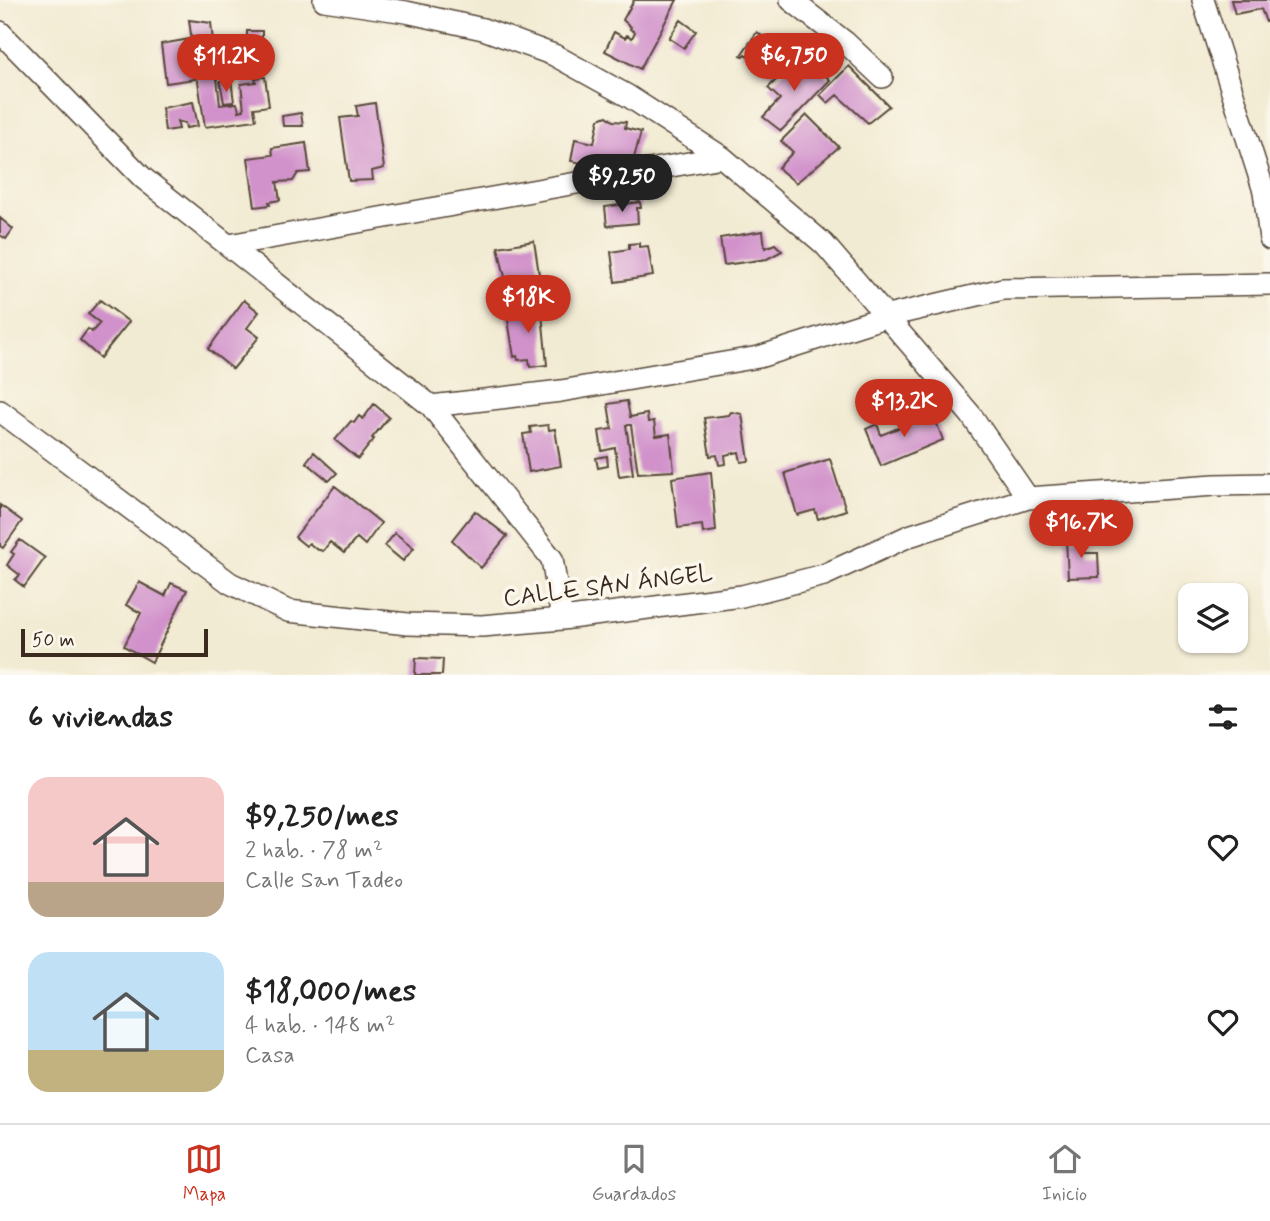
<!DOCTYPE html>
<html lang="es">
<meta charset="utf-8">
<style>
:root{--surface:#fff;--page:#f2f2f2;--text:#222;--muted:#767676;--line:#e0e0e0;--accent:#c8321e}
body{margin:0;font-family:Mynerve,sans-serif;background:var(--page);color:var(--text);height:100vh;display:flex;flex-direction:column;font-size:26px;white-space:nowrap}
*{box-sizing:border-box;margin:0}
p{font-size:23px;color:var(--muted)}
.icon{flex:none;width:38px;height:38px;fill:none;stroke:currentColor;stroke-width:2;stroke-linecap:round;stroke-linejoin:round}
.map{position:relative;height:675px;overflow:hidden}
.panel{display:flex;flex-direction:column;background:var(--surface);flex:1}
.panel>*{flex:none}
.buttons{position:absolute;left:1178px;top:583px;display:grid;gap:14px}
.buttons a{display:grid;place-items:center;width:70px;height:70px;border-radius:14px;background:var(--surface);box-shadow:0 2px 5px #0004;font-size:35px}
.scale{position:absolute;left:21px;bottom:18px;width:187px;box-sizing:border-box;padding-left:7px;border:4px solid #3b2a1e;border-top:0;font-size:19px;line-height:24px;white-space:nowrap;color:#3b2a1e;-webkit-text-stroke:5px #fbf7ec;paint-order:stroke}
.price{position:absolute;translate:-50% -60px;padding:0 16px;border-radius:24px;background:var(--accent);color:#fff;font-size:23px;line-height:46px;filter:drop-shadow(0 2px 4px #0008)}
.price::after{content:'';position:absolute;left:50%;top:42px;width:21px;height:16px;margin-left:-10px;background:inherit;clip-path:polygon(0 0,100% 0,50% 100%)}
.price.selected{background:#222;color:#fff}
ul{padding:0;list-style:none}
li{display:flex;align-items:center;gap:21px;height:175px;padding:0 28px}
li span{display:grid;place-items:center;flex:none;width:196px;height:140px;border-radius:21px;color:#555}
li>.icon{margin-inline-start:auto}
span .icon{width:84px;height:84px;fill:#fffc;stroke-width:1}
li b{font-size:30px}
h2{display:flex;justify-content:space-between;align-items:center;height:84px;padding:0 28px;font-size:30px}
.menu{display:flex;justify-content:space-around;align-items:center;height:98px;border-top:2px solid var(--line);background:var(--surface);font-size:19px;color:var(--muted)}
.menu a{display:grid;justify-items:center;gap:4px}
.menu .selected{color:var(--accent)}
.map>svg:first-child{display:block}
</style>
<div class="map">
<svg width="1270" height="675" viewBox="0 0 1270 675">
<rect width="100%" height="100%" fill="#fbf7ec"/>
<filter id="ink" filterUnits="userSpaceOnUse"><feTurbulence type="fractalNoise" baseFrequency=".0143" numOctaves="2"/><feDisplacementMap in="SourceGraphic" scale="14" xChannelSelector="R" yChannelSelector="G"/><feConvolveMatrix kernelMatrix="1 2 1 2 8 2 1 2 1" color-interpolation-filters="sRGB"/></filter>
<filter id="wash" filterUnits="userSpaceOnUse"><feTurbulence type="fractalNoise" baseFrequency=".00686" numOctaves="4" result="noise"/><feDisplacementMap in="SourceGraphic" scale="28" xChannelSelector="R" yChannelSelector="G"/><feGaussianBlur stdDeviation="1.57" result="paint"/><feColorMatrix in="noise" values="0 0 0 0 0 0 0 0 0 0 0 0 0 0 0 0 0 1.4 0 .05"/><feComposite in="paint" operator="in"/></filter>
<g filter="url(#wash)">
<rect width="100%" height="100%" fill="#f2ebd3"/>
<g id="blocks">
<!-- building -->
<path fill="#d192cb" d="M 634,0 L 677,0 L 640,69 L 605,51 L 614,32 L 625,38 L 627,35 L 632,38 L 635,32 L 630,29 L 631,27 L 623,20 Z
M 1231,0 L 1270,0 L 1270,21 L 1266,22 L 1261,9 L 1235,14 Z
M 189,20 L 211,23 L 213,41 L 192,42 Z
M 681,20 L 696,31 L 684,48 L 669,38 Z
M 247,31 L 262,31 L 262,40 L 247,40 Z
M 757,32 L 790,58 L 774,77 L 745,54 L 743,56 L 741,55 Z
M 190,39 L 195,79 L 166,83 L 161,44 Z
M 204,47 L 204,53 L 214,52 L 220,105 L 237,103 L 239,111 L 244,110 L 241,84 L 256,82 L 255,78 L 265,77 L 269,106 L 254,108 L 256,120 L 205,127 L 193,49 Z
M 248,55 L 249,66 L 238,68 L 237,56 Z
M 794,62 L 805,72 L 813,63 L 830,80 L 781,131 L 763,117 L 780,99 L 768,88 Z
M 849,66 L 889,106 L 868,123 L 837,95 L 828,103 L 820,95 Z
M 231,79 L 234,102 L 224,103 L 220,81 Z
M 193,102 L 198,126 L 186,128 L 185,123 L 177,121 L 179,129 L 165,131 L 162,108 Z
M 375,103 L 384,168 L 372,171 L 373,180 L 349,181 L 340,118 L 358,116 L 356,106 Z
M 301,113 L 303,126 L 283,126 L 282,116 Z
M 807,115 L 839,147 L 796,183 L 778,168 L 793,152 L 781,141 Z
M 607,116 L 613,121 L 626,122 L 625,128 L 641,132 L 634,158 L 620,156 L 620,159 L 588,164 L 571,161 L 575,139 L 594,143 L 599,119 Z
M 306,143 L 310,172 L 298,173 L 293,181 L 277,182 L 280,200 L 269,202 L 270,205 L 255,207 L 248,158 L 273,155 L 272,148 Z
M 640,202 L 641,208 L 637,208 L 638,223 L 607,226 L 605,207 Z
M 0,218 L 13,229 L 6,239 L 0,235 Z
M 763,231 L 765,248 L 775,244 L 782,251 L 767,259 L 724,265 L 720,238 Z
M 534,241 L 542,294 L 527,296 L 525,287 L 508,290 L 498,247 Z
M 639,243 L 639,247 L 648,246 L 653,276 L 615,282 L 611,252 L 629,249 L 629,244 Z
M 100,300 L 129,322 L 100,358 L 80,340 L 88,329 L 92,332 L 100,323 L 88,314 Z
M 244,300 L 259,312 L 247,328 L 259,337 L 233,369 L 208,349 Z
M 541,303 L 547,365 L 530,367 L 529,359 L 518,360 L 517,356 L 514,357 L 507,314 L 522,311 L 521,306 Z
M 627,401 L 630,417 L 647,414 L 648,422 L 654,421 L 656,436 L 670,434 L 674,471 L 638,473 L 631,425 L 626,425 L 633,474 L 619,476 L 615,448 L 602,451 L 599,431 L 612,429 L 608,404 Z
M 374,404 L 389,417 L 372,438 L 374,439 L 358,459 L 335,440 L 351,421 L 354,423 L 359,416 L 363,419 Z
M 731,412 L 742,414 L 749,461 L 741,462 L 739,452 L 725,455 L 726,464 L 719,465 L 717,455 L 710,456 L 704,418 L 729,415 Z
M 933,414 L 943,440 L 881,466 L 866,429 L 877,424 L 881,435 Z
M 548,425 L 549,430 L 555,429 L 561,466 L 529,472 L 523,434 L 531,433 L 530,427 Z
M 314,452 L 337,473 L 329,481 L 306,462 Z
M 607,456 L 608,466 L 598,468 L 596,458 Z
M 830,459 L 846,510 L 818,519 L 815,510 L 797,515 L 785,473 Z
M 711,472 L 716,531 L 703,533 L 702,525 L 678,528 L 672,478 Z
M 335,486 L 381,523 L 365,545 L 357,538 L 344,553 L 330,542 L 323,551 L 316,549 L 309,543 L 306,546 L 295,537 Z
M 0,505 L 22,521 L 3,548 L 0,546 Z
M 475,511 L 507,536 L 481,568 L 452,540 Z
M 395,533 L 414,548 L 403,561 L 385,546 Z
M 1066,539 L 1085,539 L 1085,553 L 1098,553 L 1099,577 L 1068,578 Z
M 20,540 L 45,558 L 24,587 L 15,580 L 20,575 L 7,565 L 14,554 L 11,552 Z
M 139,582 L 165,596 L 171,583 L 187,590 L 152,662 L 124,646 L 141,613 L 126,605 Z
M 416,658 L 443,659 L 442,675 L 415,675 Z"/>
</g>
</g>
<g filter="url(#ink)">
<use href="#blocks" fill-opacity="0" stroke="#564739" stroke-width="2"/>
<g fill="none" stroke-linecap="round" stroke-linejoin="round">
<defs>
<path id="minor" d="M 324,0 L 406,12 L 483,29 L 554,55 L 628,96 L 722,157 L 824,244 L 971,415 L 1028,498
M 791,0 L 845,42 L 882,77
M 1203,0 L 1264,191 L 1270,239
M 0,32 L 143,178 L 431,406 L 552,559 L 562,619
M 229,245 L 722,157
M 431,406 L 561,391 L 759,357 L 888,316 L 1003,289 L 1270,284
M 0,411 L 230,583 L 288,611 L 408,624 L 482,626 L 562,619 L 742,596 L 824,575 L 909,536 L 1028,498 L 1215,485 L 1270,484"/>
</defs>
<!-- minor casing -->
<use href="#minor" stroke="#564739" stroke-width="24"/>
<!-- minor -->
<use href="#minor" stroke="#fff" stroke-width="21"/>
</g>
</g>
<g text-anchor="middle" stroke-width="7" stroke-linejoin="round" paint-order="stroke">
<!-- street labels -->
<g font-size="24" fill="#3b2a1e" stroke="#fbf7ec">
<text transform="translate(608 585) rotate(-7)" y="8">CALLE SAN ÁNGEL</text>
</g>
</g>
</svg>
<div class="buttons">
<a><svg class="icon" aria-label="layers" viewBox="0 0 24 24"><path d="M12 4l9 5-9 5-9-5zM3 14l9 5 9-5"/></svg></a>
</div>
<div class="scale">50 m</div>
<b class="price" style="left:794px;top:93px">$6,750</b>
<b class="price" style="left:226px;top:94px">$11.2K</b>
<b class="price selected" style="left:622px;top:214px">$9,250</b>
<b class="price" style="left:528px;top:335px">$18K</b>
<b class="price" style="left:904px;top:439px">$13.2K</b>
<b class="price" style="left:1081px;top:560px">$16.7K</b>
</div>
<section class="panel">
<h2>6 viviendas<svg class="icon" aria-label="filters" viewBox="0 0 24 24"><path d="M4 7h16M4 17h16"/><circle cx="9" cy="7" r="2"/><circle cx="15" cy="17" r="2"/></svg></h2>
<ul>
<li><span style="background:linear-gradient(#f6c9c9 75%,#b9a48a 0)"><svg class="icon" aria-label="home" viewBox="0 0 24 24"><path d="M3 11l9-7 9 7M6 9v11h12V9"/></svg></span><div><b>$9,250/mes</b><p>2 hab. · 78 m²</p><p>Calle San Tadeo</p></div><svg class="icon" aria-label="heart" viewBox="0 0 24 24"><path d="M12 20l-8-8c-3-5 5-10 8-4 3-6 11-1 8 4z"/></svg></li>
<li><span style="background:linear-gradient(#bfe0f5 70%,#c2b280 0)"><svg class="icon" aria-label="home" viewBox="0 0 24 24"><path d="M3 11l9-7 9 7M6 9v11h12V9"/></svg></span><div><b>$18,000/mes</b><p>4 hab. · 148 m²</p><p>Casa</p></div><svg class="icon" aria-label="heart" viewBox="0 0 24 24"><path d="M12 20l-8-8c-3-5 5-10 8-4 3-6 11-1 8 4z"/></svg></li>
</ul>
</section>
<nav class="menu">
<a class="selected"><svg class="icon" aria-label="map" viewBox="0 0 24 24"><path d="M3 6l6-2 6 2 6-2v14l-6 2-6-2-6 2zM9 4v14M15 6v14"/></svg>Mapa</a>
<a><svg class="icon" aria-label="saved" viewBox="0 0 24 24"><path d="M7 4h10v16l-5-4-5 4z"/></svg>Guardados</a>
<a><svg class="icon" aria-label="home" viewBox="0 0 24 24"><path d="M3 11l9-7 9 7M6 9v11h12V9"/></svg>Inicio</a>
</nav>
